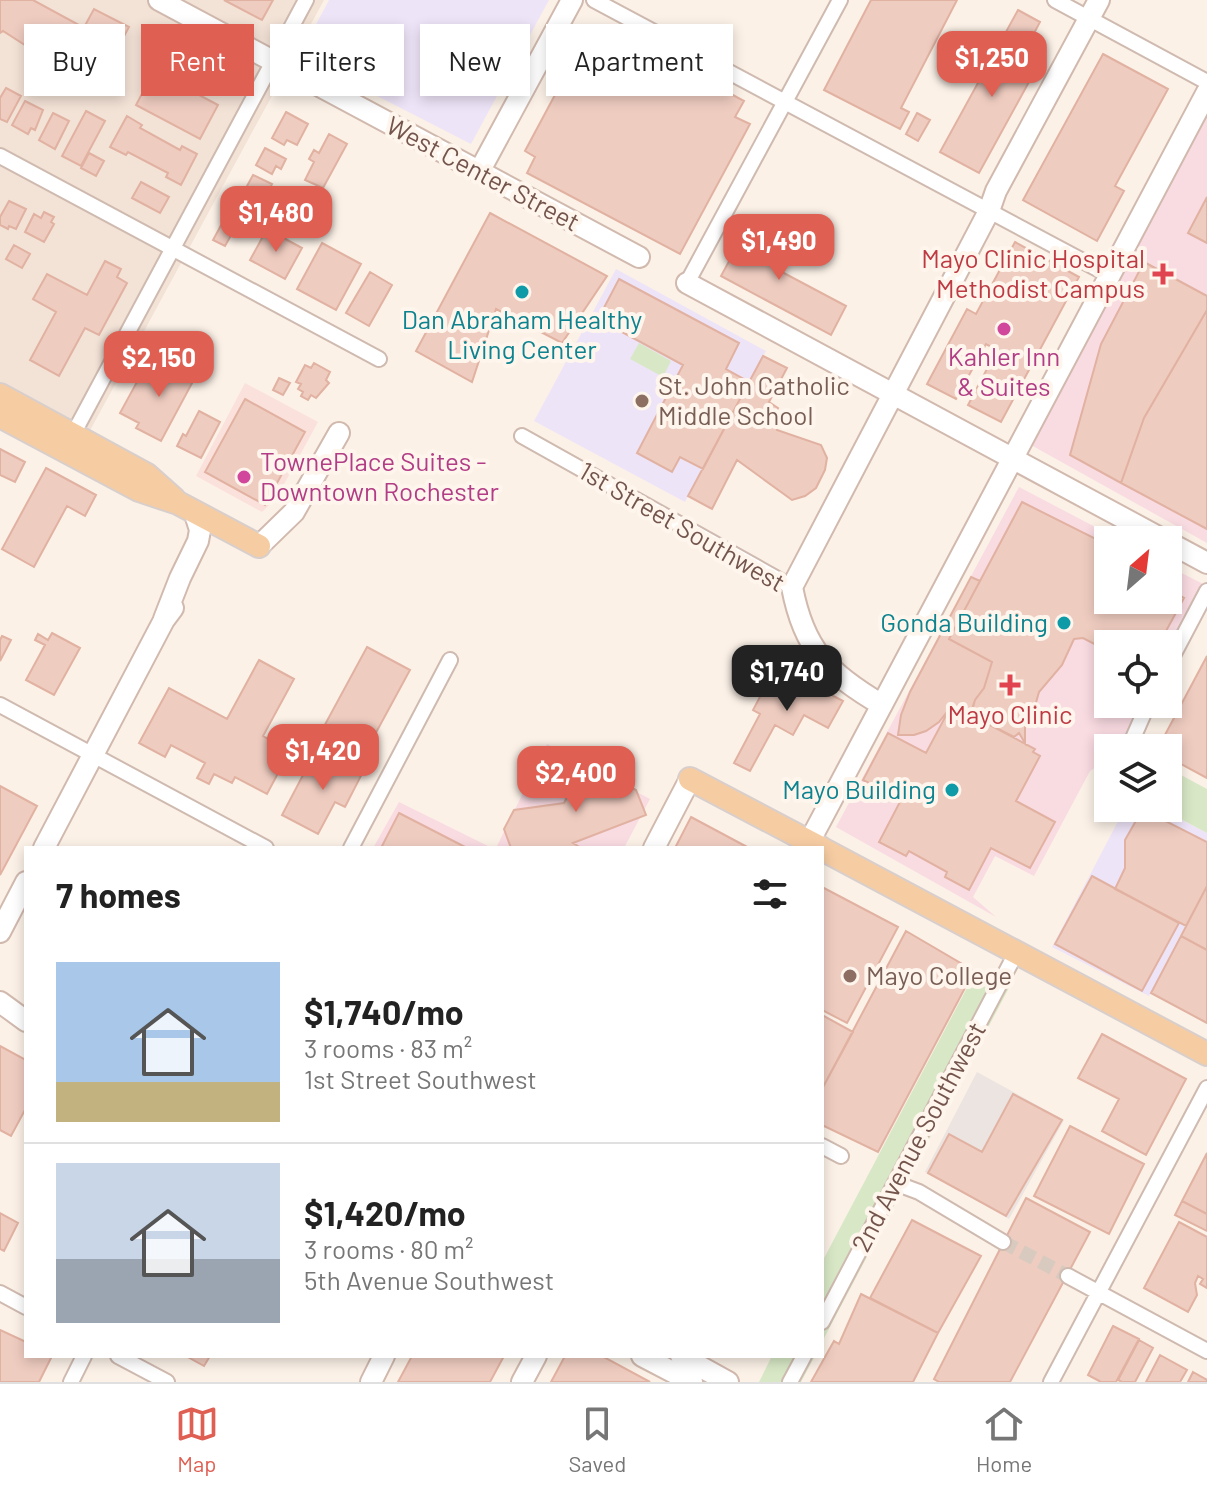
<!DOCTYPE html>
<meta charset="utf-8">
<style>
:root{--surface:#fff;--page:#f6f6f6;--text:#222;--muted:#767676;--line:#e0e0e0;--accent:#df5f53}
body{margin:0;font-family:Barlow,sans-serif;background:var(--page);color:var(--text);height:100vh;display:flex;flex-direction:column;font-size:30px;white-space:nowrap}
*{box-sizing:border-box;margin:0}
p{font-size:26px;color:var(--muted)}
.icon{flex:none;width:44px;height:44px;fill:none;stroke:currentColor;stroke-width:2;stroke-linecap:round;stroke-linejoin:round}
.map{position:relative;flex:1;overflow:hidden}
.details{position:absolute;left:24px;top:846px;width:800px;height:512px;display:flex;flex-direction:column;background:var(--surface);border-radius:0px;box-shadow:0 4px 12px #0003}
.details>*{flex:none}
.guide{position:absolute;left:24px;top:24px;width:800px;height:72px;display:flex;gap:16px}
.needle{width:52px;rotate:28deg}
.controls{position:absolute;left:1094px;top:526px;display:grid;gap:16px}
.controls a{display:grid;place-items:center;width:88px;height:88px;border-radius:0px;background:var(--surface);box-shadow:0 4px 12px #0003;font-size:40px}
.price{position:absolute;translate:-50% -68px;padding:0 18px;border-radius:16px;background:var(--accent);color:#fff;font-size:26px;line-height:52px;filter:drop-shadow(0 2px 4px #0008)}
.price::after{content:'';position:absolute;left:50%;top:48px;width:24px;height:18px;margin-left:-12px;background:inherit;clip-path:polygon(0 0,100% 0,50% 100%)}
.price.on{background:#222;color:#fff}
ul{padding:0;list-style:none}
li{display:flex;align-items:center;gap:24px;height:200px;padding:0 32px}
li+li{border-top:2px solid var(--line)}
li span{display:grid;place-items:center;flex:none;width:224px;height:160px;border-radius:0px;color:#555}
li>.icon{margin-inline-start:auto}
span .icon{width:96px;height:96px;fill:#fffc;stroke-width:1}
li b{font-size:34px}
h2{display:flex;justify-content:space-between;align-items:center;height:96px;padding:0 32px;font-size:34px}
.pill{padding:0 28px;border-radius:0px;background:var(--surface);box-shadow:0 4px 12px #0003;font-size:28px;line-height:72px}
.pill.on{background:var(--accent);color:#fff}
.menu{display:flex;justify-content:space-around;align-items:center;height:112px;border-top:2px solid var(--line);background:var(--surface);font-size:22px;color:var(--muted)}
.menu a{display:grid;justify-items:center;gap:4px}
.menu .on{color:var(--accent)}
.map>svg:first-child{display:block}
</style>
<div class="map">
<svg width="1207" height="1382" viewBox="0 0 1207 1382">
<rect width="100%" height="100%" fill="#fbf1e7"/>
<!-- residential -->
<path fill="#f3e2d6" d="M 0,0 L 324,0 L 87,436 L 0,390 Z"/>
<!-- commercial -->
<path fill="#fbe1db" d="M 245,383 L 318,422 L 277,497 L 262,512 L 196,476 Z"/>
<!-- industrial -->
<path fill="#ece4e0" d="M 977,1072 L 1064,1120 L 1009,1219 L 925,1172 Z"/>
<!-- education -->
<path fill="#eee4f8" d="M 329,0 L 549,0 L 471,144 L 299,56 Z
M 616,269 L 766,351 L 685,502 L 534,421 Z
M 1125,808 L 1159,808 L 1207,833 L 1207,883 L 1149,996 L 1052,947 Z"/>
<!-- medical -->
<path fill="#f9dbe2" d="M 1206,102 L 1207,103 L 1207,543 L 1031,445 Z
M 1019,487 L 1120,540 L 1108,540 L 1108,600 L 1168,600 L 1168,566 L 1207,586 L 1168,665 L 1168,644 L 1108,644 L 1108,704 L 1148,704 L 1125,748 L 1108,748 L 1108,759 L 1090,771 L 1034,876 L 995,856 L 973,897 L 996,917 L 836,827 Z
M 547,744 L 650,799 L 624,848 L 496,848 Z
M 399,802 L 492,848 L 373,848 Z"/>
<!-- green -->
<path fill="#d8e8c6" d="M 639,343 L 671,361 L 663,377 L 630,359 Z
M 1168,768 L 1207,789 L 1207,833 L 1160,808 L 1168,808 Z
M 977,969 L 1010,986 L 822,1342 L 822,1262 Z
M 772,1356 L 815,1356 L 801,1382 L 759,1382 Z"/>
<!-- building -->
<path fill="#efccc0" stroke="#e1b1a1" stroke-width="2" d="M 0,0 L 33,0 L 79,25 L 78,28 L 82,31 L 94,9 L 129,27 L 101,79 L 85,70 L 84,73 L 32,46 L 31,49 L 3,31 L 0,33 Z
M 224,0 L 273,0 L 262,20 Z
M 871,0 L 957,0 L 901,108 L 909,112 L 900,129 L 824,90 Z
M 1018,10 L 1040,22 L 1013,73 L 1029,82 L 979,173 L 940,152 Z
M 606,27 L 744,101 L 735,117 L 750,124 L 680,254 L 527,173 L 535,157 L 525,151 L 586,37 L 597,44 Z
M 1103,54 L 1168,89 L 1115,186 L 1124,191 L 1097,241 L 1023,200 Z
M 154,71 L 218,105 L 200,139 L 136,105 Z
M 6,88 L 21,96 L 7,122 L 0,119 L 0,98 Z
M 25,101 L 43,110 L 35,130 L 31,128 L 28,134 L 12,125 Z
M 86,111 L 105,121 L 81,166 L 62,156 Z
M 286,112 L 308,124 L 297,145 L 287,140 L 284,145 L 272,138 Z
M 53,113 L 69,121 L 55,149 L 39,140 Z
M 917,113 L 930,120 L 918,141 L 906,134 Z
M 127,116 L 142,125 L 140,128 L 180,150 L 182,146 L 197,154 L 181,185 L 166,177 L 168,173 L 128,152 L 126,155 L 110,147 Z
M 329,134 L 347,144 L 323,188 L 305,180 L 314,162 L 309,159 L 314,150 L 319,153 Z
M 265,148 L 286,159 L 281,169 L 276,166 L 272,174 L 256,165 Z
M 89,153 L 104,161 L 96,176 L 81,168 Z
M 253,175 L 272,184 L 266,196 L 247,186 Z
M 141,182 L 169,197 L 160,213 L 132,198 Z
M 1207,197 L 1207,243 L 1188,233 Z
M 9,201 L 26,209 L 16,229 L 9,226 L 8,229 L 0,225 L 0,217 Z
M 231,207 L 243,214 L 225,246 L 213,240 Z
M 44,212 L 54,217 L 51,222 L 54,224 L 44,242 L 25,232 L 34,214 L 41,218 Z
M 490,213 L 607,276 L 562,343 L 496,309 L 472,382 L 416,351 Z
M 747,228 L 791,251 L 780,271 L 846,306 L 831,335 L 721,276 Z
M 267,229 L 302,248 L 285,279 L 250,260 Z
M 1015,242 L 1079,277 L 1001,422 L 968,405 L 997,350 L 986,344 L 956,399 L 927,384 L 967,309 L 976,314 Z
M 322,243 L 361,264 L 336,310 L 297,289 Z
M 14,245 L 30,254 L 22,268 L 6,259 Z
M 105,261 L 121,269 L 117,277 L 127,283 L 99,335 L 85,328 L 59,376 L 30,360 L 56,312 L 33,299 L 47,274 L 87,295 Z
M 1144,262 L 1207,296 L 1207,310 L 1144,418 L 1121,483 L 1070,455 L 1101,344 Z
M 370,272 L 392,285 L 369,326 L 346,313 Z
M 619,279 L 739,343 L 726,369 L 749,382 L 703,469 L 680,457 L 672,472 L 637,453 L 683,365 L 598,319 Z
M 1207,310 L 1207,529 L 1121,483 L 1144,418 Z
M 763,356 L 787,368 L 769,402 L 778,408 L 775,414 L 777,430 L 821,445 L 827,458 L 825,470 L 816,488 L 805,496 L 792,500 L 737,460 L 712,509 L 688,496 Z
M 174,360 L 198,372 L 161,441 L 136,428 L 139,423 L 120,413 L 144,369 L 164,380 Z
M 314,363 L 330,372 L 326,380 L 329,383 L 316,398 L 311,395 L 308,400 L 301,396 L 303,392 L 298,389 L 301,384 L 296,382 L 305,365 L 311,368 Z
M 279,378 L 290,383 L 283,395 L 273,390 Z
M 245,399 L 305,432 L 265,505 L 205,472 Z
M 199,411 L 220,422 L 201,458 L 177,446 L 183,434 L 186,436 Z
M 0,449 L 25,462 L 15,482 L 0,475 Z
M 46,468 L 96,495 L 85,516 L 67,506 L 34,567 L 2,549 Z
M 1022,502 L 1108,545 L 1108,600 L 1168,600 L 1168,589 L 1184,598 L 1159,644 L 1108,644 L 1108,651 L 1083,638 L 1074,639 L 1062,665 L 1039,692 L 1033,713 L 1025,726 L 1025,743 L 1019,733 L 1014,737 L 971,715 L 975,700 L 984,688 L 992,662 L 949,639 Z
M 971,577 L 980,581 L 949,639 L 992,662 L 984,688 L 975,700 L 969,718 L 950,708 L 939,722 L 926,731 L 914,735 L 898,735 L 901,715 L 910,692 Z
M 52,633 L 80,648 L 54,695 L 26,680 L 45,645 L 35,640 L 38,634 L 48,640 Z
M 2,636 L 11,640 L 0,661 L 0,640 Z
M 367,647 L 410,670 L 365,753 L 322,730 Z
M 1207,656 L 1207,778 L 1168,757 L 1168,748 L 1158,748 Z
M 259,660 L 294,679 L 263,736 L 279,745 L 272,758 L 283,764 L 267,794 L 235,777 L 232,783 L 214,774 L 209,784 L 197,778 L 205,763 L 171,745 L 165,757 L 139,743 L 169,688 L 227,719 Z
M 782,669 L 843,701 L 828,728 L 804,715 L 793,735 L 775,725 L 750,771 L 734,763 L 760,714 L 753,710 L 763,691 L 769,694 Z
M 950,708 L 969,718 L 971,715 L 1035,749 L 1033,752 L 1040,756 L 1016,801 L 1055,822 L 1030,868 L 991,848 L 969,890 L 945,877 L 947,872 L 909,851 L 906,856 L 879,842 L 901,800 L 863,780 L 888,733 L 926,753 Z
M 343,753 L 366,766 L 345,807 L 335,802 L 318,834 L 282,815 L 312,758 L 334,770 Z
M 585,763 L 636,790 L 646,815 L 573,843 L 581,848 L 511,848 L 504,829 L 514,810 L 564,803 Z
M 0,786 L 37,806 L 0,875 Z
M 1131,808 L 1140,808 L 1207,842 L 1207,886 L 1186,926 L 1115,889 L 1125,868 L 1125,840 L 1137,819 L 1128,815 Z
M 399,813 L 467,848 L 381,848 Z
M 691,817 L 749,848 L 675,848 Z
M 1092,876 L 1179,923 L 1142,991 L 1055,944 Z
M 1207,886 L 1207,950 L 1181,936 Z
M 822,887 L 898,927 L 847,1023 L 822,1010 Z
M 906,931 L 974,971 L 878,1152 L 822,1125 L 822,1089 Z
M 1181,936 L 1207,950 L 1207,1023 L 1151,993 Z
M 822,1015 L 853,1032 L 822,1089 Z
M 1102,1034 L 1186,1079 L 1146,1155 L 1102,1131 L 1119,1099 L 1078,1078 Z
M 0,1046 L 26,1060 L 26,1108 L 11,1136 L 0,1130 Z
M 1013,1094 L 1062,1120 L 1006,1216 L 928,1173 L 949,1134 L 982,1152 Z
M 1070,1126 L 1144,1164 L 1109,1234 L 1034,1196 Z
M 1207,1153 L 1207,1214 L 1182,1201 Z
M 1026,1198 L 1090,1232 L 1010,1382 L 939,1382 L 934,1379 Z
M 1182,1201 L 1207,1214 L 1207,1231 L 1175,1215 Z
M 0,1213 L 18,1223 L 4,1251 L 0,1249 Z
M 912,1220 L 981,1256 L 938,1333 L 870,1298 Z
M 1179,1222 L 1207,1237 L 1207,1288 L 1200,1284 L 1203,1279 L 1198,1276 L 1195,1283 L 1197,1295 L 1188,1312 L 1144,1288 Z
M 861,1294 L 938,1333 L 913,1382 L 811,1382 L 834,1341 L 839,1344 Z
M 1113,1326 L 1139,1339 L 1116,1382 L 1101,1382 L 1088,1375 Z
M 0,1330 L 26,1342 L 26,1356 L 52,1356 L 39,1382 L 0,1382 Z
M 1139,1340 L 1153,1348 L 1135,1382 L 1122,1382 L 1118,1380 Z
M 1160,1355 L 1187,1370 L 1180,1382 L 1146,1382 Z
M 186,1356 L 210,1356 L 204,1366 Z
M 412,1356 L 504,1356 L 490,1382 L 398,1382 Z
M 565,1356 L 602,1356 L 650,1382 L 551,1382 Z
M 1193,1372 L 1207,1380 L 1207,1382 L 1188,1382 Z"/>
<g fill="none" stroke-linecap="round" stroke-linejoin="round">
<!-- street-tunnel -->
<path stroke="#d9cac0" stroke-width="14" stroke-dasharray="14 7" stroke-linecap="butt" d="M 1003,1242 L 1068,1276"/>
<defs>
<path id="street" d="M 594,0 L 1109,275
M 1055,0 L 1207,82
M 0,156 L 379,359
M 687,283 L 840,0
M 522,436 L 792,587
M 70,440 L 306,0
M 1168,665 L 1207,591
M 0,705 L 266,848
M 1130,745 L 1148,704
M 1108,759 L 1108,766
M 351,848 L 450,660
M 822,1146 L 841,1156
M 895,1183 L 919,1192 L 1003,1242
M 1068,1276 L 1207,1351
M 0,1293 L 26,1307
M 822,1322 L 1017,951
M 118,1356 L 167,1382
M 71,1382 L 84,1356
M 790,1382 L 804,1356
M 1051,1382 L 1207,1088"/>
<path id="secondary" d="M 159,0 L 639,257
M 479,172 L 572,0
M 687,283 L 1164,540
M 1168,542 L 1207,563
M 259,546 L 294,512 L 339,433
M 164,619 L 180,578 L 198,541 L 200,530 L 194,511
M 882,705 C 828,673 804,650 792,587 L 989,211 L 996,191 L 1099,0
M 44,848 L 164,620 L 173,608
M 654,848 L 690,779
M 806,848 L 1207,92
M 0,932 L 26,882
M 0,1002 L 26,1021
M 642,1356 L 692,1382
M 681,1356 L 728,1382
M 371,1382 L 384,1356
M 522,1382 L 536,1356"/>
<path id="primary" d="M 0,395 L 147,475 L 174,499
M 0,416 L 139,490 L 178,503 L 259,546
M 690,779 L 821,848
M 822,849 L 1207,1054"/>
</defs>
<!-- street casing -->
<use href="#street" stroke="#cfbab0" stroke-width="18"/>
<!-- secondary casing -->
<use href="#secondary" stroke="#d1b9ae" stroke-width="24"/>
<!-- primary casing -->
<use href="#primary" stroke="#d8cfcd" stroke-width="26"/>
<!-- street -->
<use href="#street" stroke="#fff" stroke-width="14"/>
<!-- secondary -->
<use href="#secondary" stroke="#fff" stroke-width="20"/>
<!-- primary -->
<use href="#primary" stroke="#f6cca3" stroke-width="22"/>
</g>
<!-- markers -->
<g fill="#e0444e" stroke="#fef5ed" stroke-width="3">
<path d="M1159 262h8v8h8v8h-8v8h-8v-8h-8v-8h8z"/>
<path d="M1006 673h8v8h8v8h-8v8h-8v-8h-8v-8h8z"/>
</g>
<g fill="#0f9aa8" stroke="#fef5ed" stroke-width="3">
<circle cx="522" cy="292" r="8"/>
<circle cx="1064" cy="623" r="8"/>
<circle cx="952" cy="790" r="8"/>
</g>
<g fill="#d1479c" stroke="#fef5ed" stroke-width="3">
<circle cx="1004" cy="329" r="8"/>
<circle cx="244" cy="477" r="8"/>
</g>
<g fill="#8d6e63" stroke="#fef5ed" stroke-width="3">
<circle cx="642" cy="401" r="8"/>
<circle cx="850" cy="976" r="8"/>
</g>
<g text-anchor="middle" stroke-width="8" stroke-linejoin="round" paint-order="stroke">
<!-- street labels -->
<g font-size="26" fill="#74554c" stroke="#fef5ed">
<text transform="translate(483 174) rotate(28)" y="9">West Center Street</text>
<text transform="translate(682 527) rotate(30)" y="9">1st Street Southwest</text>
<text transform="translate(919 1137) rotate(-62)" y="9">2nd Avenue Southwest</text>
</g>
<!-- health labels -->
<g font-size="26" fill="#be3a42" stroke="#fef5ed" text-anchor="end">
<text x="1145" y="268">Mayo Clinic Hospital<tspan x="1145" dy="30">Methodist Campus</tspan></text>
<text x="1010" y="724" text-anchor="middle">Mayo Clinic</text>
</g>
<!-- culture labels -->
<g font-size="26" fill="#0d838f" stroke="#fef5ed" text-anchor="end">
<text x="522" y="329" text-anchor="middle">Dan Abraham Healthy<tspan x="522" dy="30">Living Center</tspan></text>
<text x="1048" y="632">Gonda Building</text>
<text x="936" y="799">Mayo Building</text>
</g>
<!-- hotel labels -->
<g font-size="26" fill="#b23c85" stroke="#fef5ed">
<text x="1004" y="366">Kahler Inn<tspan x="1004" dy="30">&amp; Suites</tspan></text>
<text x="260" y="471" text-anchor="start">TownePlace Suites -<tspan x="260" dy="30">Downtown Rochester</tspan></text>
</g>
<!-- education labels -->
<g font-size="26" fill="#785e54" stroke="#fef5ed" text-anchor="start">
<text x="658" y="395">St. John Catholic<tspan x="658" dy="30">Middle School</tspan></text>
<text x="866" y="985">Mayo College</text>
</g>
</g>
</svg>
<div class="controls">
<a><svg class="needle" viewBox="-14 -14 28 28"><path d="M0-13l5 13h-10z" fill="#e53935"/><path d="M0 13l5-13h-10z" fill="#767676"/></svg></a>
<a><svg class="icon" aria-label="locate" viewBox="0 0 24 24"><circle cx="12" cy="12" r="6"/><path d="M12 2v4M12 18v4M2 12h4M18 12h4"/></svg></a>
<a><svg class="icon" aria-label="layers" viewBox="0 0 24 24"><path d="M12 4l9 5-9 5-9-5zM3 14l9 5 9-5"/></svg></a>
</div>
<b class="price" style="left:992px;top:99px">$1,250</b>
<b class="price" style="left:276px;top:254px">$1,480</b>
<b class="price" style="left:779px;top:282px">$1,490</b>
<b class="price" style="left:159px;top:399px">$2,150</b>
<b class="price on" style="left:787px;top:713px">$1,740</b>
<b class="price" style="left:323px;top:792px">$1,420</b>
<b class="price" style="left:576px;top:814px">$2,400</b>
<div class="guide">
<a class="pill">Buy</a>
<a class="pill on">Rent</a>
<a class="pill">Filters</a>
<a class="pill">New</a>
<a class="pill">Apartment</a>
</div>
<section class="details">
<h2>7 homes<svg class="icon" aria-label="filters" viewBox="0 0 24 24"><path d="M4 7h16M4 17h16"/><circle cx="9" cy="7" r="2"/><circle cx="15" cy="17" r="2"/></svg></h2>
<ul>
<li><span style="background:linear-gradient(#a9c7e8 75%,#c2b280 0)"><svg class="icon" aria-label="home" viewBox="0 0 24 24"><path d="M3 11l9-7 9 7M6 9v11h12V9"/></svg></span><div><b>$1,740/mo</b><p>3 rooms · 83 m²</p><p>1st Street Southwest</p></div></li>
<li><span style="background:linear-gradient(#c9d6e8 60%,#9aa5b1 0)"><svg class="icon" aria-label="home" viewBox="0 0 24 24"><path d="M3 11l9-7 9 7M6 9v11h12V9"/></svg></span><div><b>$1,420/mo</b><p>3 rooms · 80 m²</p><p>5th Avenue Southwest</p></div></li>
</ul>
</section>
</div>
<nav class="menu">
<a class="on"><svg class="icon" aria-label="map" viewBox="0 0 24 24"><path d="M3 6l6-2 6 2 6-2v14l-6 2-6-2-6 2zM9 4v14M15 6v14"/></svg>Map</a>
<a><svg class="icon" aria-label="saved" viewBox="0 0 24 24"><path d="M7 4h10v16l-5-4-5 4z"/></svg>Saved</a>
<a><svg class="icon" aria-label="home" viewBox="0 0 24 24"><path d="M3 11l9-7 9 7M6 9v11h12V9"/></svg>Home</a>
</nav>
